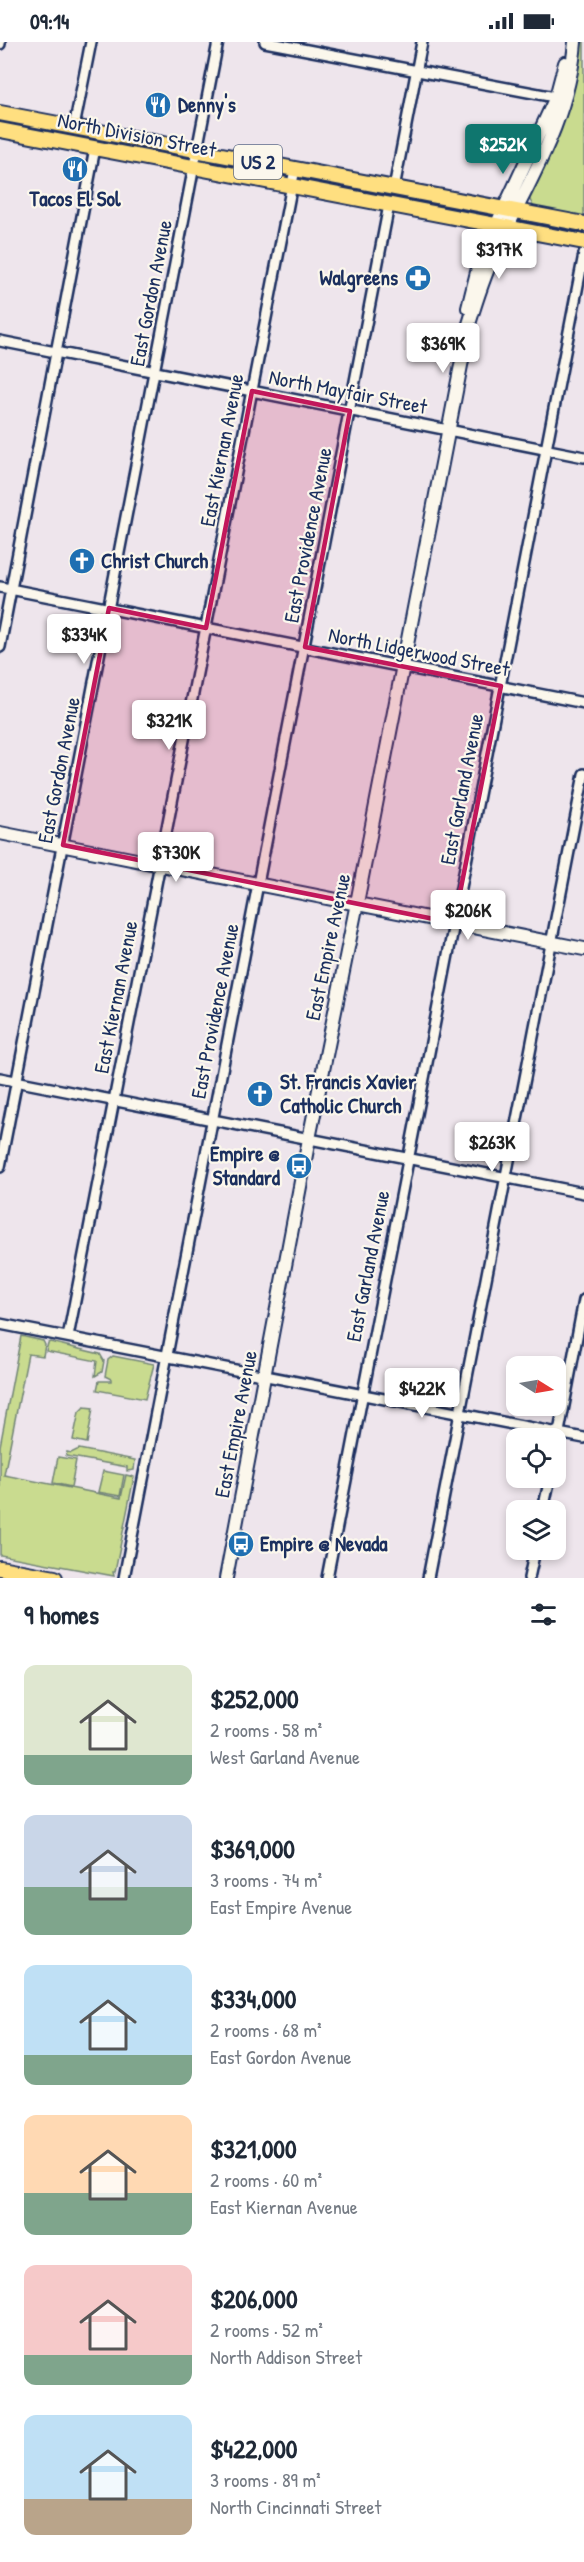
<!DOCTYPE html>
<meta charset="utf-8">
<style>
:root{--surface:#fff;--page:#f6f6f7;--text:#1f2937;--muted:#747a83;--accent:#0f766e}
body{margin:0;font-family:"Patrick Hand",sans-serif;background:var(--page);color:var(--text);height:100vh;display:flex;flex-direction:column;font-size:22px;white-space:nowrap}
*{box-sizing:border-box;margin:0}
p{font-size:20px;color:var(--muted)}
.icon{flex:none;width:33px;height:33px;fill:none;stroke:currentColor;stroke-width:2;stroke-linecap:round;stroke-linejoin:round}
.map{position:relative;height:1536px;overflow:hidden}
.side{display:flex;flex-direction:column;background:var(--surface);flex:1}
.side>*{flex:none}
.needle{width:39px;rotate:101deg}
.tools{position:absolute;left:506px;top:1314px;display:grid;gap:12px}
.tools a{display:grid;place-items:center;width:60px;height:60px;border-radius:12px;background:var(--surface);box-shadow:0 3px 9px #0003;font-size:30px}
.price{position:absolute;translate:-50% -51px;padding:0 14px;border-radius:6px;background:#fff;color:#222;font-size:20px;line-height:39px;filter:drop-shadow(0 2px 3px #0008)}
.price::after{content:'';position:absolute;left:50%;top:36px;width:18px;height:14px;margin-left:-9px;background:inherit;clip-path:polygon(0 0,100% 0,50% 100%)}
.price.on{background:var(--accent);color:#fff}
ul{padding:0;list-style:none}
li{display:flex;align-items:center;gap:18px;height:150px;padding:0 24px}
li span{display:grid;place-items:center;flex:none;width:168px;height:120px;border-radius:12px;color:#555}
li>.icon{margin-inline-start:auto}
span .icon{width:72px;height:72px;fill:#fffc;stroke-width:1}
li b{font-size:26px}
h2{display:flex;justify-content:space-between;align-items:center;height:72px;padding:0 24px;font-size:26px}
.status{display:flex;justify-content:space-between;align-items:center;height:42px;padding:0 30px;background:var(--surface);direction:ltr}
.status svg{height:16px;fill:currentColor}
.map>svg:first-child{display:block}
</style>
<div class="status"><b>09:14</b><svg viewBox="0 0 49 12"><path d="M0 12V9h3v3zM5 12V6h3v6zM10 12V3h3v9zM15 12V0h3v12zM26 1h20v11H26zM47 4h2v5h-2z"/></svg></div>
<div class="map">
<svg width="584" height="1536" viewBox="0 0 584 1536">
<rect width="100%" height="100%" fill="#eee5ec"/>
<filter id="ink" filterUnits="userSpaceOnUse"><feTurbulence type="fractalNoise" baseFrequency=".0167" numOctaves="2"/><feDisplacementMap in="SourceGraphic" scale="12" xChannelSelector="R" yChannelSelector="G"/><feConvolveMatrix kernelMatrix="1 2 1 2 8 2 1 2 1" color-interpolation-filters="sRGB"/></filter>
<g filter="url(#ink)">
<!-- green -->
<path fill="#c9db8f" stroke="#728576" stroke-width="1.5" d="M 581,0 L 584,0 L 584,176 L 538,167 L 533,164 L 529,156 L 573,44 Z
M 21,1294 L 43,1299 L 45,1303 L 43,1314 L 28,1312 L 4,1433 L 121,1456 L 126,1433 L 134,1435 L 115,1530 L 113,1530 L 114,1534 L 0,1513 L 0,1404 Z
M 50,1300 L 100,1312 L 104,1319 L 102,1330 L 95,1334 L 97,1319 L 46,1309 L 48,1301 Z
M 113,1314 L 154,1322 L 145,1357 L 97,1348 L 99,1339 L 111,1339 L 111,1337 L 105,1334 L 108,1318 Z
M 84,1365 L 93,1366 L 87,1401 L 73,1398 L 79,1370 Z
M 79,1407 L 135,1418 L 134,1428 L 127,1429 L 127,1425 L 66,1414 L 67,1410 L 71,1411 Z
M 58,1415 L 76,1418 L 71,1445 L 53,1441 Z
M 103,1429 L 124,1433 L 120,1454 L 98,1450 Z"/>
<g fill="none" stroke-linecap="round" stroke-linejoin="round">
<defs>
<path id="street" d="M 265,0 L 560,56
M 0,2 L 0,0
M 74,85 L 91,0
M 394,146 L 422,0
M 0,299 L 584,415
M 0,545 L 584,661
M 0,605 L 95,106
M 0,1036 L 584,1151
M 0,1125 L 218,0
M 0,1282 L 584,1396
M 68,1295 L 295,127
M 555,1411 L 584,1258
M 543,1468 L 550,1436
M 124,1536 L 389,163
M 327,1536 L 584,212
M 428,1536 L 584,732
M 529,1536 L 535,1508"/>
<path id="secondary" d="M 468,266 L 480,218 L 556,55 L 565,21
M 0,791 L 584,907
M 226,1536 L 309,1097 L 357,861 L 469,282 C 477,257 484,232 496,209 C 528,140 569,78 575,0"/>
<path id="primary" d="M 0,71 L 584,182
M 0,88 L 584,200
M 0,1526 L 55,1536"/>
</defs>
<!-- street casing -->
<use href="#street" stroke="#1b2f5e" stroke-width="14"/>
<!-- secondary casing -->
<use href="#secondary" stroke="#1b2f5e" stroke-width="16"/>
<!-- primary casing -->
<use href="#primary" stroke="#1b2f5e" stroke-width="18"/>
<!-- street -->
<use href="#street" stroke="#fbf7ec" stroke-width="9"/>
<!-- secondary -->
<use href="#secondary" stroke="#fbf7ec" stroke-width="12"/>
<!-- primary -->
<use href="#primary" stroke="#ffdf80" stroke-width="14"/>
</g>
</g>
<!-- marked area -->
<path fill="#c2185b" fill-opacity="0.2" stroke="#c2185b" stroke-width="4.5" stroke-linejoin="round" d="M 252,349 L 350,369 L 305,605 L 501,644 L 454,881 L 63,803 L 109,566 L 206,586 Z"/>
<!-- icons -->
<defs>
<symbol id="restaurant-disc" viewBox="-11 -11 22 22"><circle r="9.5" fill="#1f6fb2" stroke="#fbf7ec"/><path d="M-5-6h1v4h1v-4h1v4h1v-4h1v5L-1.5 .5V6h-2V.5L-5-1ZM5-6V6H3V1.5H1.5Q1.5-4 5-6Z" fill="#fff"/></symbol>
<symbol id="pharmacy-disc" viewBox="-11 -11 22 22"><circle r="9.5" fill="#1f6fb2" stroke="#fbf7ec"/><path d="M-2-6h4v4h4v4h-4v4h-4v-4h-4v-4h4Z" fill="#fff"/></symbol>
<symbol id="church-disc" viewBox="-11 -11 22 22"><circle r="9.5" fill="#1f6fb2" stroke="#fbf7ec"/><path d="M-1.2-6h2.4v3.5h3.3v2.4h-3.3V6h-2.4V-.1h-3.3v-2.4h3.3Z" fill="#fff"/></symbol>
<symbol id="bus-disc" viewBox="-11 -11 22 22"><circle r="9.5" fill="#1f6fb2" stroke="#fbf7ec"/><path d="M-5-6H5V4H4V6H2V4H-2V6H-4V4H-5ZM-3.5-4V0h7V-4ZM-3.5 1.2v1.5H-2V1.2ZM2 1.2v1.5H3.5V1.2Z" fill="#fff"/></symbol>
</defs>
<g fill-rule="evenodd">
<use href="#restaurant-disc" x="143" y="48" width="30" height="30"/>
<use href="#restaurant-disc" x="60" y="112" width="30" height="30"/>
<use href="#pharmacy-disc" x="403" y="221" width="30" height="30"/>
<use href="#church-disc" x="67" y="504" width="30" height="30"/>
<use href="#church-disc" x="245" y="1037" width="30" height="30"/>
<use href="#bus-disc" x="284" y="1109" width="30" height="30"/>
<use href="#bus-disc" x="226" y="1487" width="30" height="30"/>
</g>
<g text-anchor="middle" stroke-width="4.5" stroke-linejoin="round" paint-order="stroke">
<!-- shield labels -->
<rect fill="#fbf7ec" stroke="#5e6b89" stroke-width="1.5" x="234" y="103" width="48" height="34" rx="4.5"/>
<g font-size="20" font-weight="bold" fill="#1b2f5e">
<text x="258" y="127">US 2</text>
</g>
<!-- poi labels -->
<g font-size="21" font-weight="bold" fill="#1b2f5e" stroke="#fbf7ec" text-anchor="start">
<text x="178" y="70">Denny's</text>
<text x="75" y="164" text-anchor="middle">Tacos El Sol</text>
<text x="398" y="243" text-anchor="end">Walgreens</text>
<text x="101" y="526">Christ Church</text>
<text x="280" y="1047">St. Francis Xavier<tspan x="280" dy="24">Catholic Church</tspan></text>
<text x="280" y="1119" text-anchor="end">Empire @<tspan x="280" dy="24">Standard</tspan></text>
<text x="260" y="1509">Empire @ Nevada</text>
</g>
<!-- street labels -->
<g font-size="21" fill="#1b2f5e" stroke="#fbf7ec">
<text transform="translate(137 93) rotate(11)" y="7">North Division Street</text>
<text transform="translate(151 251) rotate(-79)" y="7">East Gordon Avenue</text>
<text transform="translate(348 350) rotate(11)" y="7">North Mayfair Street</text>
<text transform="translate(222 408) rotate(-79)" y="7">East Kiernan Avenue</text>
<text transform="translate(308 493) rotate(-79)" y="7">East Providence Avenue</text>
<text transform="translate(419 610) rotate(11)" y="7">North Lidgerwood Street</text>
<text transform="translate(59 728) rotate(-79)" y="7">East Gordon Avenue</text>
<text transform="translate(462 747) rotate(-79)" y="7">East Garland Avenue</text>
<text transform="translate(328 905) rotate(-78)" y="7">East Empire Avenue</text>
<text transform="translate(116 955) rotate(-79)" y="7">East Kiernan Avenue</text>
<text transform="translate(215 969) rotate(-79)" y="7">East Providence Avenue</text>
<text transform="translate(368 1224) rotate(-79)" y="7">East Garland Avenue</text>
<text transform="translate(236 1382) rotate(-79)" y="7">East Empire Avenue</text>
</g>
</g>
</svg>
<div class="tools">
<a><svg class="needle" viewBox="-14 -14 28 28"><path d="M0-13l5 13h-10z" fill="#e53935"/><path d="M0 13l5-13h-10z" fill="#747a83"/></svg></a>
<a><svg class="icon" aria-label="locate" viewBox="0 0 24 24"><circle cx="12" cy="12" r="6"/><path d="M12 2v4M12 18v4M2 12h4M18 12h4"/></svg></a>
<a><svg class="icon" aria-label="layers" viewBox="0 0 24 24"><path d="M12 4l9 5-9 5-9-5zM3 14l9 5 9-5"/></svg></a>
</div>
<b class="price on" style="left:503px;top:133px">$252K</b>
<b class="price" style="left:499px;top:238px">$317K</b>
<b class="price" style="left:443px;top:332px">$369K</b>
<b class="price" style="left:84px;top:623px">$334K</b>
<b class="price" style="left:169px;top:709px">$321K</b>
<b class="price" style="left:176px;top:841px">$730K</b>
<b class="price" style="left:468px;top:899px">$206K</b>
<b class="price" style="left:492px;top:1131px">$263K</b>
<b class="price" style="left:422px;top:1377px">$422K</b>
</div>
<section class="side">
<h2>9 homes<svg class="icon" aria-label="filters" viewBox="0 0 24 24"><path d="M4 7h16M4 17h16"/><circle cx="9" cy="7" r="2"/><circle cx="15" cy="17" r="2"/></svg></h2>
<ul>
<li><span style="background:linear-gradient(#dfe7d0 75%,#7fa58c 0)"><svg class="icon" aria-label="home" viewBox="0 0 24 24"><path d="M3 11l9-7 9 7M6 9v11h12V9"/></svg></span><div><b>$252,000</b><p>2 rooms · 58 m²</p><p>West Garland Avenue</p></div></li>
<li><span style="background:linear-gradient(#c9d6e8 60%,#7fa58c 0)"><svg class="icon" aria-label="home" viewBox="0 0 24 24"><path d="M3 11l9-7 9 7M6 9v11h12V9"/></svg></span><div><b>$369,000</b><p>3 rooms · 74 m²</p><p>East Empire Avenue</p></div></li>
<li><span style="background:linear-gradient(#bfe0f5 75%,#7fa58c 0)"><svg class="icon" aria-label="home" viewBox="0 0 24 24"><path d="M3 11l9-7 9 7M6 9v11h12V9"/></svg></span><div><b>$334,000</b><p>2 rooms · 68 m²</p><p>East Gordon Avenue</p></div></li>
<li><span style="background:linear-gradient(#ffd9b3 65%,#7fa58c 0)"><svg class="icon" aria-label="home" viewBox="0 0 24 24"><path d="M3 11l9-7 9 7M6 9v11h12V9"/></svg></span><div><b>$321,000</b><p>2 rooms · 60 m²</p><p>East Kiernan Avenue</p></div></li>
<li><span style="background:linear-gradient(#f6c9c9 75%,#7fa58c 0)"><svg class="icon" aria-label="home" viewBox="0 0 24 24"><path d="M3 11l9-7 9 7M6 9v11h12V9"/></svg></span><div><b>$206,000</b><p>2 rooms · 52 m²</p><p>North Addison Street</p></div></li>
<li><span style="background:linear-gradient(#bfe0f5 70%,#b9a48a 0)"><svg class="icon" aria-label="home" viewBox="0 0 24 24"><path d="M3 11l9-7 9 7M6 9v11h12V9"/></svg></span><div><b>$422,000</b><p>3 rooms · 89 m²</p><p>North Cincinnati Street</p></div></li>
</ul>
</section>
